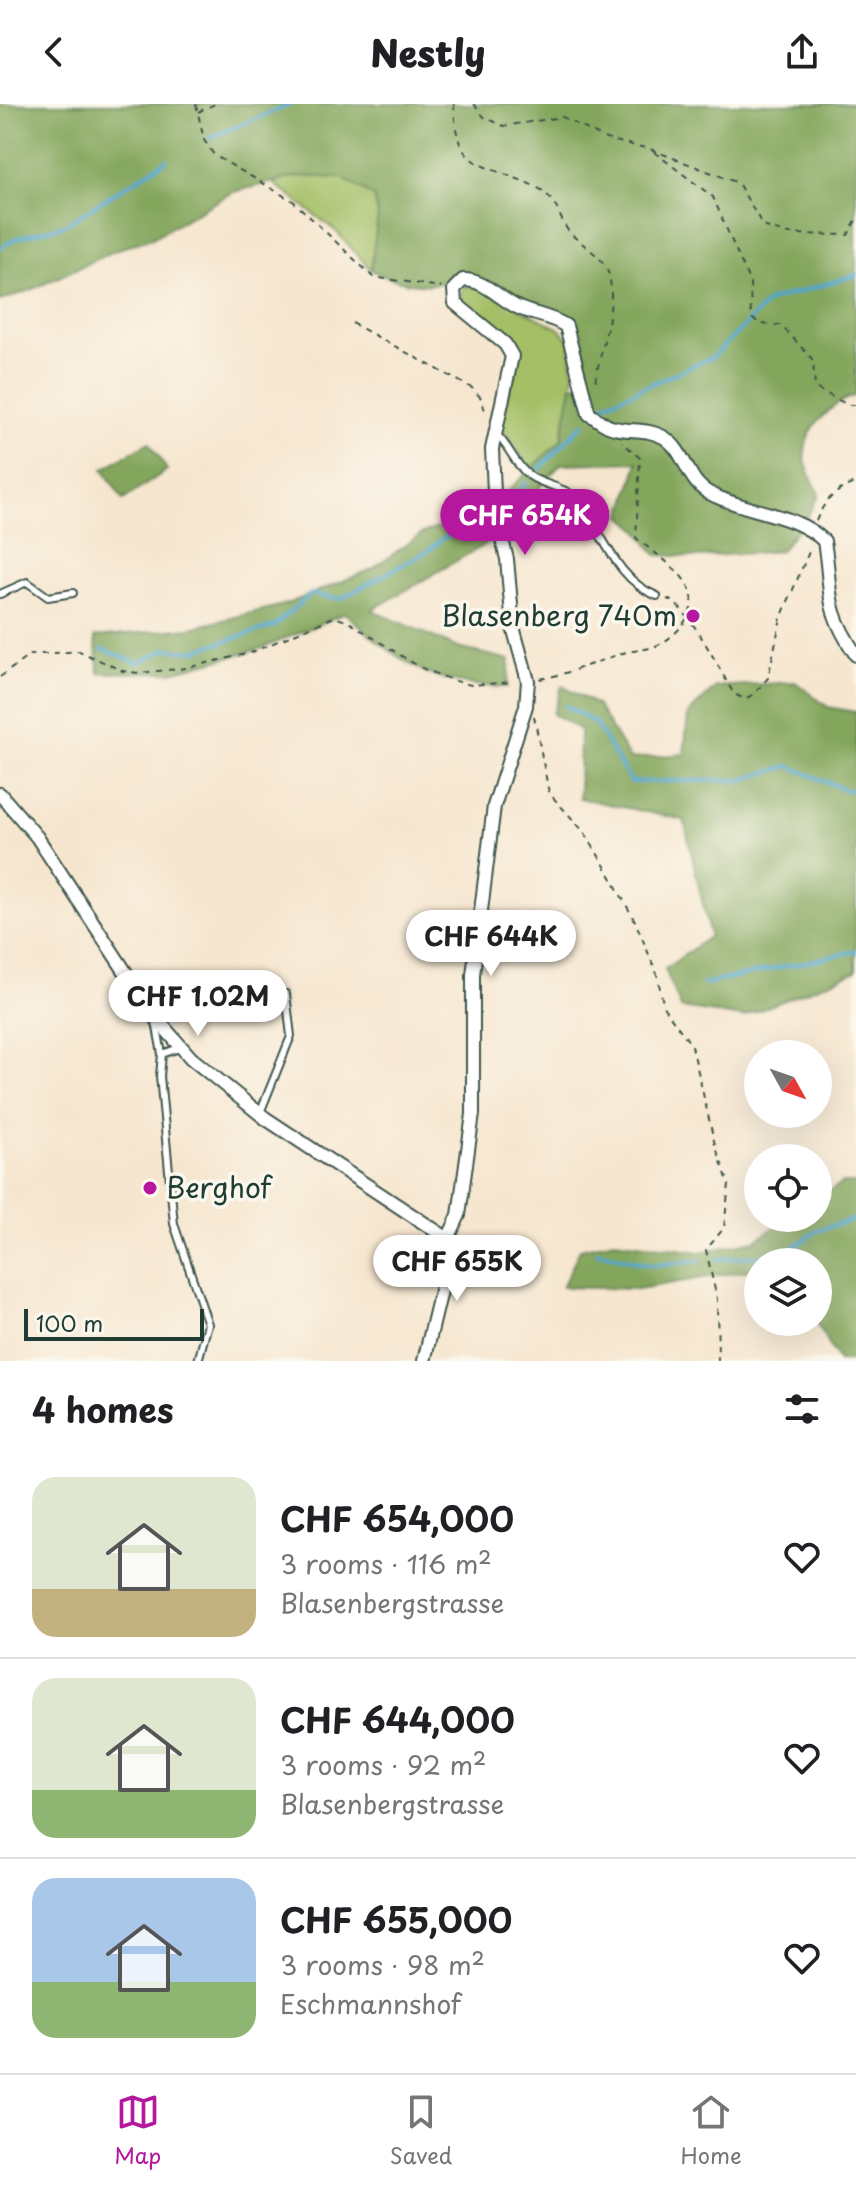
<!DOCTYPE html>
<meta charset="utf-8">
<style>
:root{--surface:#fff;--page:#f2f2f2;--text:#202124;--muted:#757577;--line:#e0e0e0;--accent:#b5179e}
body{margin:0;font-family:"Playpen Sans",sans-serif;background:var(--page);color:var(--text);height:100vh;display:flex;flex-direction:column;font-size:30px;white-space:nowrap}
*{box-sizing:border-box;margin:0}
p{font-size:26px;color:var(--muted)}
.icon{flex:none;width:44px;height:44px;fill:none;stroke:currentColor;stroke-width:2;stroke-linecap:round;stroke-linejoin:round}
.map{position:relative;height:1257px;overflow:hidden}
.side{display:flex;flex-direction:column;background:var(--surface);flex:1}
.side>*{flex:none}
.needle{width:52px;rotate:130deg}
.buttons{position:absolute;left:744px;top:936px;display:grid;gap:16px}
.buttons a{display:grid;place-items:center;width:88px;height:88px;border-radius:50%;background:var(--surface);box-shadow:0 8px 32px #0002;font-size:40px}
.scale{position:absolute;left:24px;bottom:20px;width:180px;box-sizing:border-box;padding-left:8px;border:4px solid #1f3d34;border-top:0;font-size:22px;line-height:28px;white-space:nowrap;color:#1f3d34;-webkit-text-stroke:6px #fbf7ec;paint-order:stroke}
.price{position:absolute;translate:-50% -68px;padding:0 18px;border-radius:28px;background:#fff;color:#222;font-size:26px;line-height:52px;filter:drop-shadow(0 2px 4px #0008)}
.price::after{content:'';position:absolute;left:50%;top:48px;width:24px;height:18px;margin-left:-12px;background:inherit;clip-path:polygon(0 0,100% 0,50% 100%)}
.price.current{background:var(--accent);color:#fff}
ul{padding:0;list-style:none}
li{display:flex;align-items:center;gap:24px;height:200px;padding:0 32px}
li+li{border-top:2px solid var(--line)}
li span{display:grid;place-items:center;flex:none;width:224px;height:160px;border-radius:24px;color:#555}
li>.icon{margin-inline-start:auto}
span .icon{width:96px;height:96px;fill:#fffc;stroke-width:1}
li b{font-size:34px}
h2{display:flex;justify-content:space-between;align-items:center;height:96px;padding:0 32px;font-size:34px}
header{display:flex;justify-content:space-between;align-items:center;height:104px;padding:0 32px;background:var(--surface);font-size:36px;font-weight:800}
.tab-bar{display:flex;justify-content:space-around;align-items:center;height:112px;border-top:2px solid var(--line);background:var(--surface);font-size:22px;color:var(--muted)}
.tab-bar a{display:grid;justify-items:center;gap:4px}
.tab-bar .current{color:var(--accent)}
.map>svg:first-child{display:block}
</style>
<header><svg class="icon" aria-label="back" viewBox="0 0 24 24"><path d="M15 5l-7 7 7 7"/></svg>Nestly<svg class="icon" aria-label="share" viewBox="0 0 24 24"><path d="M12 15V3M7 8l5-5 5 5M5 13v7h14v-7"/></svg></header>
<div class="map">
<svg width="856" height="1257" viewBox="0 0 856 1257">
<rect width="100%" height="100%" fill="#fbf7ec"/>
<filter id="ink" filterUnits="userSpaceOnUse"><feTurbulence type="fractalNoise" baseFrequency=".0125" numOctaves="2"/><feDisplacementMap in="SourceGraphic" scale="16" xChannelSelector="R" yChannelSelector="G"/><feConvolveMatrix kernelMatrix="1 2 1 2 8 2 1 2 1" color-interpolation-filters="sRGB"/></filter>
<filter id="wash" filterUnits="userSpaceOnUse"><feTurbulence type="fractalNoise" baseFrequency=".006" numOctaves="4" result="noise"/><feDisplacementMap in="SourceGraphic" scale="32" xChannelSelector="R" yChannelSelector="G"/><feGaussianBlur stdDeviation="1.8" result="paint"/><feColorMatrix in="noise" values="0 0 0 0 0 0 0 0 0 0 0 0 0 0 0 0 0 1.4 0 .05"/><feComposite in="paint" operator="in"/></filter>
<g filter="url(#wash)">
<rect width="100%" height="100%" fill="#f6e6cf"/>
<!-- green -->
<path fill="#a4bf66" stroke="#627e4d" stroke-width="2" d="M 298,72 L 342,74 L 374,92 L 378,111 L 371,166 L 337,128 L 272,78 Z
M 477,182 L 558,224 L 569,235 L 574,272 L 561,337 L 532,366 L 504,328 L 502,314 L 518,251 C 503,227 477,218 460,195 L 463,183 Z"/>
<!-- forest -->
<path fill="#83a65b" stroke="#517248" stroke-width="2" d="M 0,0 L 856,0 L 856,291 C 831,299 803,325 805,354 C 806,365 815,380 819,391 L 807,413 L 780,447 L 698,453 L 656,451 L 637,425 L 622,412 L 638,358 L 561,360 L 489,438 L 372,506 L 458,544 L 510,556 L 507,583 C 430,583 400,558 345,509 L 263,544 L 172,568 L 99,569 L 95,533 L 191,524 L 287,500 L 372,465 L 423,429 L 485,408 L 561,337 L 572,282 L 585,279 L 573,222 L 466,170 C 436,187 402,181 371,166 L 378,111 L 374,93 L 342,74 L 298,72 L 233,88 L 152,134 L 118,145 L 31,186 L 0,197 Z
M 149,338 L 167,366 L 123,396 L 103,365 Z
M 795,578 L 828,603 L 856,608 L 856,867 L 743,913 L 681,904 L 665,865 L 710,832 L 684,716 L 579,694 L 580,626 L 553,610 L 562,582 L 597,601 L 630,655 L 684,650 L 688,610 L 716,583 Z
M 842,1079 L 856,1079 L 856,1257 L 838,1257 L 816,1218 L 818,1158 L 758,1158 L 758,1171 L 749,1166 L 638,1185 L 562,1183 L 580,1145 L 614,1137 L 701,1148 L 754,1137 L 789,1114 L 818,1114 L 818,1095 Z"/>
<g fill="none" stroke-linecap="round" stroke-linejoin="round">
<!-- stream -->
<path stroke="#4ea5cb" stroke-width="4" d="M 209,34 L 292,0
M 0,144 L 17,134 L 65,121 L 167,56
M 603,301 L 713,253 L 769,197 L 856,171
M 539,365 L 583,320
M 505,404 L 526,379
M 102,545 L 138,559 L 166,545 L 193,547 L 274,522 L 311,490 L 340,495 L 428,447 L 442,435 L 487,414
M 566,602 L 595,619 L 631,678 L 741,676 L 789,662 L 846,686 L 856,687
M 704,880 L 856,847
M 597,1148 L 651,1161 L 700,1157
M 718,1155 L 784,1150 L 818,1126 L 856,1115"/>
</g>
</g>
<g filter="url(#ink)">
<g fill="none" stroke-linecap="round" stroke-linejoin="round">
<defs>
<path id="service" d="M 495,329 C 509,341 515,362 530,372 C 546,383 567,382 579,398 C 603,429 616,476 657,492
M 0,490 L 27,478 L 48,493 L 73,489
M 156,918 L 162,950
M 182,943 L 162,950 L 160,972 L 174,1120 L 208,1220 L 198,1257
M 260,1009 L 291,932 L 286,890"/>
<path id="minor" d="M 0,690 L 37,733 L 155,913 L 191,954 L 265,1014 L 448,1135
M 424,1257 L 446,1166 L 448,1135 L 459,1111 L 473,1010 L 473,871 L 494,702 L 526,602 L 528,577 L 513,523 L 507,455 L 495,409 L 492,345 L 512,252 L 505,240 L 455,199 L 454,185 L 463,176 C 486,176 499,195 519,204 C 535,211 551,212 566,222 L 589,310 C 596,314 604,321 611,323 C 628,329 647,323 665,334 C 687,349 686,378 711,390 C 748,409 796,409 824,437 C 833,492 823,501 856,551"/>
</defs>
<!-- service casing -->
<use href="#service" stroke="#3f564b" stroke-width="10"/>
<!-- minor casing -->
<use href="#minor" stroke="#3f564b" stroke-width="16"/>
<!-- path -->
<path stroke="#3f564b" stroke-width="2" stroke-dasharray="6 6" stroke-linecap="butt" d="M 196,0 L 204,36 L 214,51 L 293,97 L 373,173 L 441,183
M 454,0 C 456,61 472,57 523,77 C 532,81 543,85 549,93 C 559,103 561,120 571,130 C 586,144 607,154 610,176 C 615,210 600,245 595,279
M 474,0 L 484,13 L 504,22 L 562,13 L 606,35 L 650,45 L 738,79 L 763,122 L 788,130 L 848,131 L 856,116
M 198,8 L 215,0
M 654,48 L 713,93 L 750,179 L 751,214 L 762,220 L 781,221 L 813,256 L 815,284 L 848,301 L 856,301
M 352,219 L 472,284 L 481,294 L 486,310
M 816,417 C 825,395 835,387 856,378
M 667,495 C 689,502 721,569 734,590 L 745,595 L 754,590 L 768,574 L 781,514 L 811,443
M 0,573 L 30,551 L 79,547 L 123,567 L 139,569 L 186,564 L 250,549 L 334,513 L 349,518 L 419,563 L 452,576 L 471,581 L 513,578
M 540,575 C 568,570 590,560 617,551 C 628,546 642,547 653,543 C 674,536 700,508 690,486 C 681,465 653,448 636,434 L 640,354 L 622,338
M 534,612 L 549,689 L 585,729 L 606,764 L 635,817 L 657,870 L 664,904 L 692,942 L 715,1041 L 729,1080 L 724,1124 L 706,1146 L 717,1195 L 718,1257"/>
<!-- service -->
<use href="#service" stroke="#fff" stroke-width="6"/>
<!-- minor -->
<use href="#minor" stroke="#fff" stroke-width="12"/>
</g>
</g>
<!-- markers -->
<g fill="#b5179e" stroke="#fbf7ec" stroke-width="3">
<circle cx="693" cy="512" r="8"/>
<circle cx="150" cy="1084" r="8"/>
</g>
<g text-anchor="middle" stroke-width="7" stroke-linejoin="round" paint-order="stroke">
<!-- poi labels -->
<g font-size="28" fill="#1f3d34" stroke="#fbf7ec" text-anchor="end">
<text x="677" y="522">Blasenberg 740m</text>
<text x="166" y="1094" text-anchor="start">Berghof</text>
</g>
</g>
</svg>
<div class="buttons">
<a><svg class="needle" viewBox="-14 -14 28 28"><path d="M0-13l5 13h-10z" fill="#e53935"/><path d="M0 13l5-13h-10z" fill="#757577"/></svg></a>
<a><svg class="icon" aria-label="locate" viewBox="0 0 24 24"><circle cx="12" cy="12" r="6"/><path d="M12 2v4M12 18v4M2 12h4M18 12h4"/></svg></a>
<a><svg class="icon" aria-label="layers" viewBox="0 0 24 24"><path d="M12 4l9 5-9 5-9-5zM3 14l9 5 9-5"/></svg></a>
</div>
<div class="scale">100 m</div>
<b class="price current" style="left:525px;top:453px">CHF 654K</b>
<b class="price" style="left:491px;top:874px">CHF 644K</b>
<b class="price" style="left:198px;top:934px">CHF 1.02M</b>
<b class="price" style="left:457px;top:1199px">CHF 655K</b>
</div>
<section class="side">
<h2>4 homes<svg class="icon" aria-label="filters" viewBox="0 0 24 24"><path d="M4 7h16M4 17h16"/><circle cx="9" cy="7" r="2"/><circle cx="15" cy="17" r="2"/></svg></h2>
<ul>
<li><span style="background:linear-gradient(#dfe7d0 70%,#c2b280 0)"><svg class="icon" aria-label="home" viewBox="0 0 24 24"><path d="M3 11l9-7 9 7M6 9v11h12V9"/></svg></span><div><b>CHF 654,000</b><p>3 rooms · 116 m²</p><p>Blasenbergstrasse</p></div><svg class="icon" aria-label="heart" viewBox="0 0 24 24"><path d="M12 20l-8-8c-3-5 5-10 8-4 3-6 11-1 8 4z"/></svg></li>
<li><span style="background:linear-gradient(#dfe7d0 70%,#8fb573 0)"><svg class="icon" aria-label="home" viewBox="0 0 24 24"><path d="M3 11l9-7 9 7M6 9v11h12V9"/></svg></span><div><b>CHF 644,000</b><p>3 rooms · 92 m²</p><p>Blasenbergstrasse</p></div><svg class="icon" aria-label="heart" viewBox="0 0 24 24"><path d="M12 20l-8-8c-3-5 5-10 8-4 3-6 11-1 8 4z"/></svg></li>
<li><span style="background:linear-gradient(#a9c7e8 65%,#8fb573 0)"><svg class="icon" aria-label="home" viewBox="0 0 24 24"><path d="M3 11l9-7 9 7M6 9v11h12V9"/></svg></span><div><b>CHF 655,000</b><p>3 rooms · 98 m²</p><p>Eschmannshof</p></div><svg class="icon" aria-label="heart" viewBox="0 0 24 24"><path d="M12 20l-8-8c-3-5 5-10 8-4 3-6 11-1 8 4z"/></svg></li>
</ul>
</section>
<nav class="tab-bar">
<a class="current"><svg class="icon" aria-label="map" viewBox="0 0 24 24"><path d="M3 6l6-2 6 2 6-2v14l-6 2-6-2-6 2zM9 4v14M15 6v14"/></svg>Map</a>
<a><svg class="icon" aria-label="saved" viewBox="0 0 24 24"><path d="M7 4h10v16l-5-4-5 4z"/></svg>Saved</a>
<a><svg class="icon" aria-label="home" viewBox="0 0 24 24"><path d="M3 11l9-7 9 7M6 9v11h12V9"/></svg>Home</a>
</nav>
